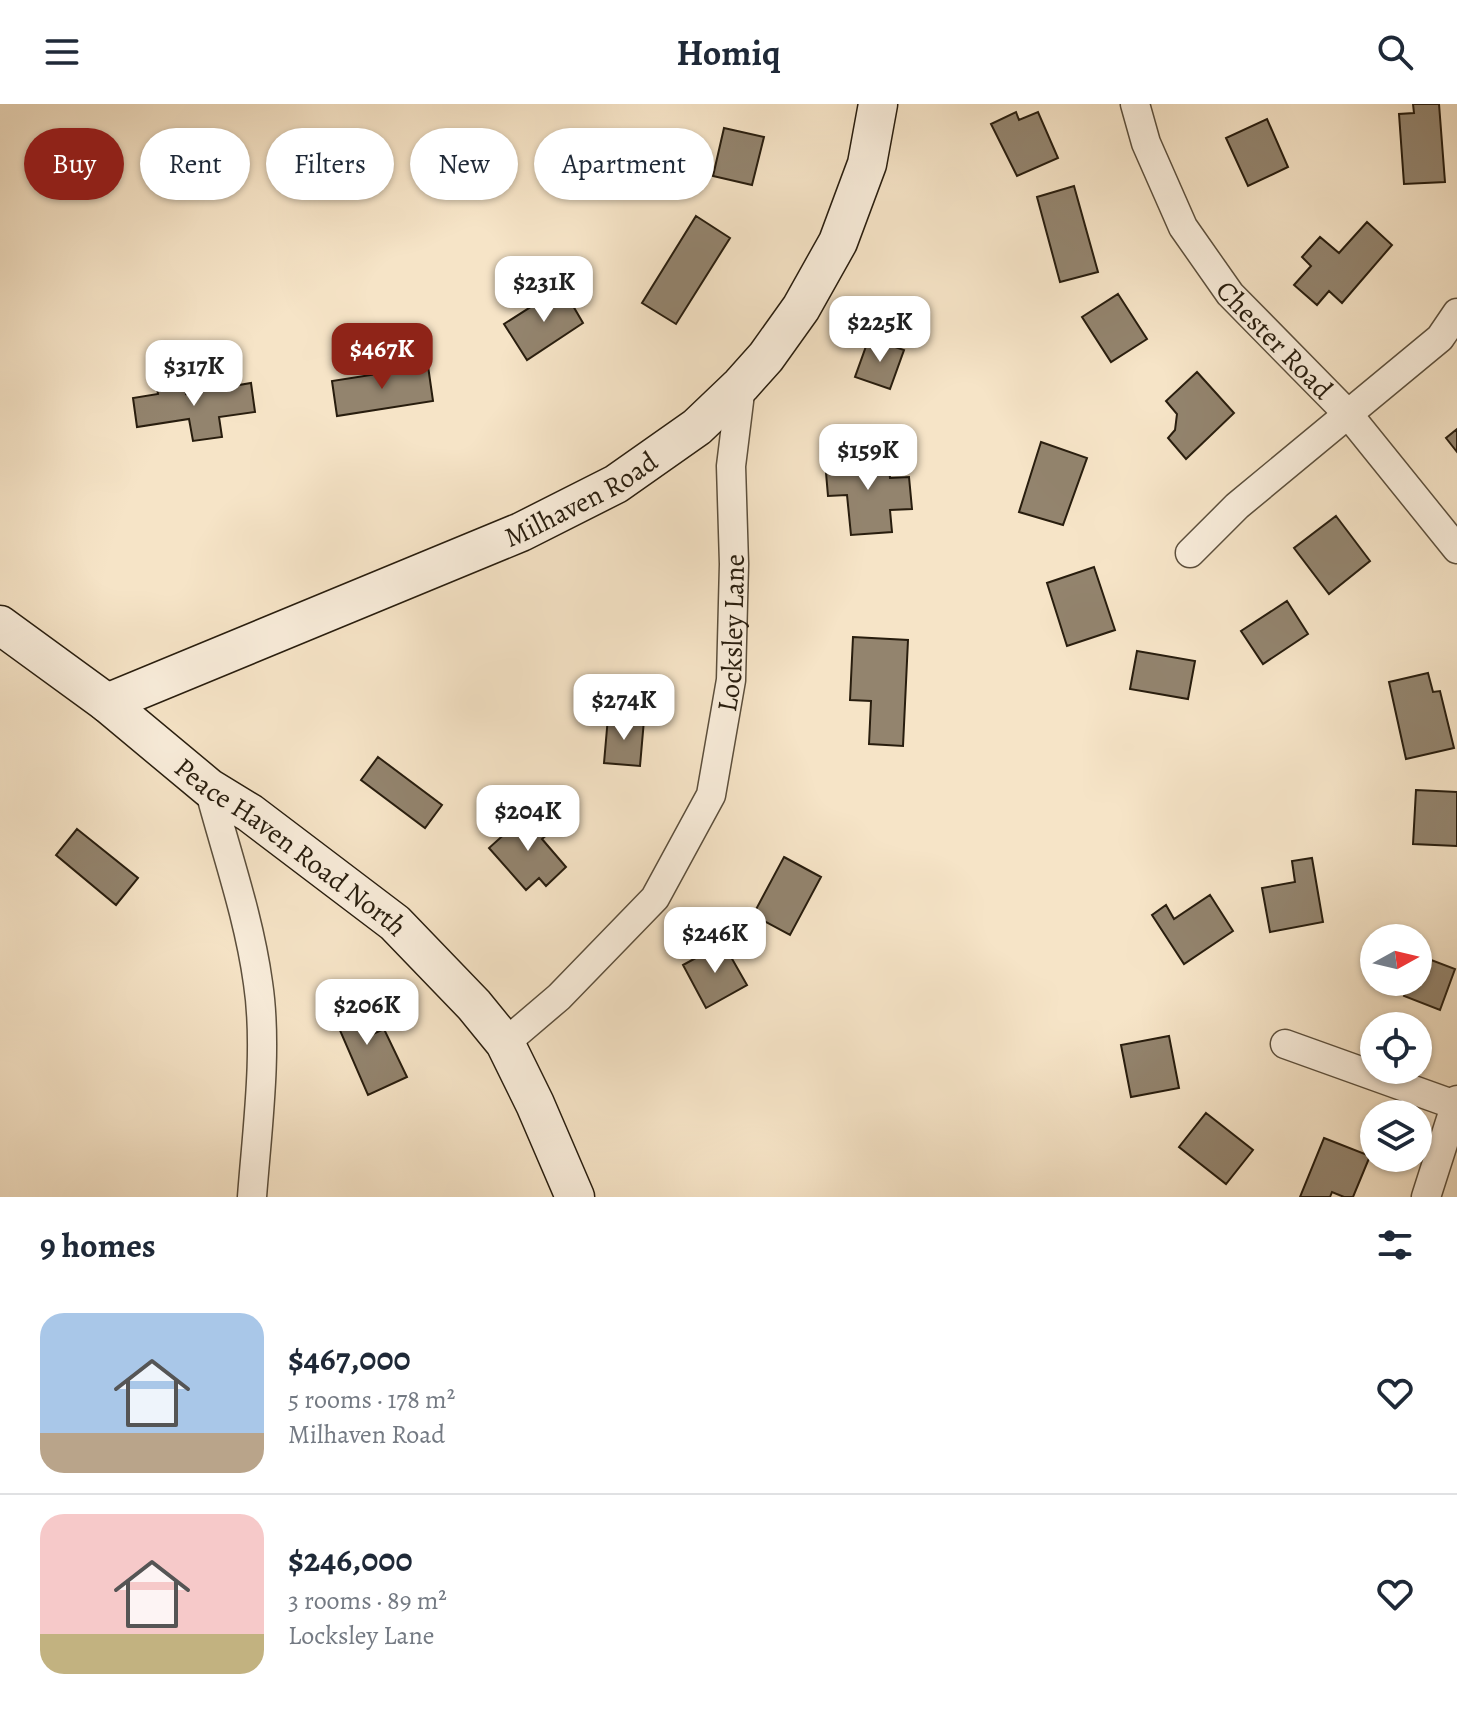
<!DOCTYPE html>
<meta charset="utf-8">
<style>
:root{--surface:#fff;--page:#f2f2f3;--text:#1f2937;--muted:#747a83;--line:#e0e1e3;--accent:#8f2418}
body{margin:0;font-family:Alegreya,serif;background:var(--page);color:var(--text);height:100vh;display:flex;flex-direction:column;font-size:30px;white-space:nowrap}
*{box-sizing:border-box;margin:0}
p{font-size:26px;color:var(--muted)}
.icon{flex:none;width:44px;height:44px;fill:none;stroke:currentColor;stroke-width:2;stroke-linecap:round;stroke-linejoin:round}
.map{position:relative;height:1093px;overflow:hidden}
.panel{display:flex;flex-direction:column;background:var(--surface);flex:1}
.panel>*{flex:none}
.guide{position:absolute;left:24px;top:24px;width:800px;height:72px;display:flex;gap:16px}
.needle{width:52px;rotate:82deg}
.buttons{position:absolute;left:1360px;top:820px;display:grid;gap:16px}
.buttons a{display:grid;place-items:center;width:72px;height:72px;border-radius:50%;background:var(--surface);box-shadow:0 2px 6px #0004;font-size:40px}
.price{position:absolute;translate:-50% -68px;padding:0 18px;border-radius:16px;background:#fff;color:#222;font-size:26px;line-height:52px;filter:drop-shadow(0 2px 4px #0008)}
.price::after{content:'';position:absolute;left:50%;top:48px;width:24px;height:18px;margin-left:-12px;background:inherit;clip-path:polygon(0 0,100% 0,50% 100%)}
.price.on{background:var(--accent);color:#fff}
ul{padding:0;list-style:none}
li{display:flex;align-items:center;gap:24px;height:200px;padding:0 40px}
li+li{border-top:2px solid var(--line)}
li span{display:grid;place-items:center;flex:none;width:224px;height:160px;border-radius:24px;color:#555}
li>.icon{margin-inline-start:auto}
span .icon{width:96px;height:96px;fill:#fffc;stroke-width:1}
li b{font-size:34px}
h2{display:flex;justify-content:space-between;align-items:center;height:96px;padding:0 40px;font-size:34px}
.chip{padding:0 28px;border-radius:36px;background:var(--surface);box-shadow:0 2px 6px #0004;font-size:28px;line-height:72px}
.chip.on{background:var(--accent);color:#fff}
header{display:flex;justify-content:space-between;align-items:center;height:104px;padding:0 40px;background:var(--surface);font-size:36px;font-weight:600}
.map>svg:first-child{display:block}
</style>
<header><svg class="icon" aria-label="menu" viewBox="0 0 24 24"><path d="M4 6h16M4 12h16M4 18h16"/></svg>Homiq<svg class="icon" aria-label="search" viewBox="0 0 24 24"><circle cx="10" cy="10" r="6"/><path d="M15 15l6 6"/></svg></header>
<div class="map">
<svg width="1457" height="1093" viewBox="0 0 1457 1093">
<rect width="100%" height="100%" fill="#f6e4c7"/>
<filter id="stains"><feTurbulence type="fractalNoise" baseFrequency=".0025" numOctaves="4"/><feColorMatrix values="0 0 0 0 .2 0 0 0 0 .09 0 0 0 0 .02 0 0 0 .5 -.17"/></filter>
<radialGradient id="worn" r=".72"><stop offset=".6" stop-color="#630" stop-opacity="0"/><stop offset="1" stop-color="#630" stop-opacity=".3"/></radialGradient>
<!-- building -->
<path fill="#93846e" stroke="#281d0e" stroke-width="2" d="M 1413,0 L 1439,0 L 1445,78 L 1404,80 L 1399,10 L 1414,9 Z
M 1016,8 L 1019,16 L 1038,8 L 1058,54 L 1017,72 L 991,20 Z
M 1267,15 L 1288,63 L 1248,82 L 1226,34 Z
M 724,24 L 764,33 L 752,81 L 713,72 Z
M 1074,82 L 1098,168 L 1060,178 L 1037,93 Z
M 696,112 L 730,134 L 676,220 L 642,199 Z
M 1367,118 L 1392,141 L 1342,199 L 1329,187 L 1317,201 L 1294,181 L 1311,162 L 1302,153 L 1320,133 L 1339,149 Z
M 562,183 L 583,219 L 527,256 L 504,220 Z
M 1118,190 L 1147,235 L 1111,258 L 1082,213 Z
M 869,234 L 904,246 L 890,285 L 855,273 Z
M 428,262 L 433,297 L 337,312 L 332,277 Z
M 1197,268 L 1234,309 L 1186,355 L 1168,334 L 1175,326 L 1177,310 L 1166,297 Z
M 185,279 L 186,290 L 251,279 L 255,308 L 219,313 L 222,333 L 193,337 L 189,315 L 137,323 L 133,294 L 158,290 L 157,283 Z
M 1457,325 L 1457,348 L 1446,334 Z
M 1041,338 L 1087,354 L 1063,421 L 1019,408 Z
M 888,351 L 890,374 L 909,373 L 912,405 L 890,406 L 892,428 L 851,431 L 847,391 L 828,392 L 825,357 Z
M 1336,412 L 1370,457 L 1329,490 L 1294,444 Z
M 1094,463 L 1115,526 L 1067,542 L 1047,479 Z
M 1287,497 L 1308,530 L 1263,560 L 1241,527 Z
M 853,533 L 908,536 L 903,642 L 869,640 L 871,597 L 850,596 Z
M 1137,547 L 1195,557 L 1188,595 L 1130,585 Z
M 1428,569 L 1433,588 L 1440,587 L 1454,644 L 1406,655 L 1389,578 Z
M 608,613 L 644,616 L 640,662 L 604,659 Z
M 378,653 L 442,701 L 425,724 L 361,676 Z
M 1416,686 L 1457,688 L 1457,742 L 1413,740 Z
M 529,708 L 548,730 L 542,735 L 566,763 L 546,782 L 539,774 L 526,786 L 489,744 Z
M 77,725 L 138,774 L 116,801 L 56,751 Z
M 784,753 L 821,773 L 790,831 L 753,811 Z
M 1312,754 L 1323,818 L 1270,828 L 1262,784 L 1295,778 L 1292,757 Z
M 1210,791 L 1233,827 L 1184,860 L 1152,811 L 1166,801 L 1174,815 Z
M 723,839 L 747,881 L 706,904 L 683,861 Z
M 1418,851 L 1455,865 L 1440,906 L 1404,892 L 1405,889 L 1385,882 L 1386,878 L 1418,878 Z
M 354,889 L 373,930 L 384,925 L 407,973 L 368,991 L 329,901 Z
M 1169,932 L 1179,984 L 1131,993 L 1121,941 Z
M 1206,1009 L 1253,1046 L 1226,1080 L 1179,1043 Z
M 1324,1034 L 1370,1052 L 1353,1093 L 1344,1093 L 1332,1088 L 1330,1093 L 1300,1093 Z"/>
<g fill="none" stroke-linecap="round" stroke-linejoin="round">
<defs>
<g id="street">
<path id="s1" d="M 1135,0 L 1146,39 L 1183,123 L 1230,190 L 1348,310 L 1457,445"/>
<path d="M 1190,449 L 1237,402 L 1440,234 L 1457,209"/>
<path d="M 209,684 C 226,748 249,813 258,879 C 268,945 257,1026 252,1093"/>
<path id="s2" d="M 505,939 L 559,893 L 655,794 L 711,691 L 731,576 L 734,460 L 731,362 L 741,281"/>
<path d="M 1285,940 L 1455,1001"/>
<path d="M 1426,1093 L 1457,996"/>
</g>
<g id="secondary">
<path id="s3" d="M 0,521 L 107,599 L 209,684 L 250,709 L 395,819 L 474,901 L 505,939 L 535,1000 L 575,1093"/>
<path id="s4" d="M 107,599 L 521,428 L 616,380 L 697,323 L 741,281 L 766,253 L 801,204 L 838,138 L 867,60 L 878,0"/>
</g>
</defs>
<!-- street casing -->
<use href="#street" stroke="#5c4f3c" stroke-width="31"/>
<!-- secondary casing -->
<use href="#secondary" stroke="#281d0e" stroke-width="41"/>
<!-- street -->
<use href="#street" stroke="#f9eddb" stroke-width="28"/>
<!-- secondary -->
<use href="#secondary" stroke="#f9eddb" stroke-width="38"/>
</g>
<g text-anchor="middle" stroke-width="8" stroke-linejoin="round" paint-order="stroke">
<!-- street labels -->
<g font-size="28" fill="#281d0e" stroke="#f9eddb">
<text dy="10" stroke="none"><textPath href="#s1" startOffset="278">Chester Road</textPath></text>
<text dy="10" stroke="none"><textPath href="#s4" startOffset="516">Milhaven Road</textPath></text>
<text dy="10" stroke="none"><textPath href="#s2" startOffset="490">Locksley Lane</textPath></text>
<text dy="10" stroke="none"><textPath href="#s3" startOffset="366">Peace Haven Road North</textPath></text>
</g>
</g>
<rect width="100%" height="100%" filter="url(#stains)"/>
<rect width="100%" height="100%" fill="url(#worn)"/>
</svg>
<div class="buttons">
<a><svg class="needle" viewBox="-14 -14 28 28"><path d="M0-13l5 13h-10z" fill="#e53935"/><path d="M0 13l5-13h-10z" fill="#747a83"/></svg></a>
<a><svg class="icon" aria-label="locate" viewBox="0 0 24 24"><circle cx="12" cy="12" r="6"/><path d="M12 2v4M12 18v4M2 12h4M18 12h4"/></svg></a>
<a><svg class="icon" aria-label="layers" viewBox="0 0 24 24"><path d="M12 4l9 5-9 5-9-5zM3 14l9 5 9-5"/></svg></a>
</div>
<b class="price" style="left:544px;top:220px">$231K</b>
<b class="price" style="left:880px;top:260px">$225K</b>
<b class="price on" style="left:382px;top:287px">$467K</b>
<b class="price" style="left:194px;top:304px">$317K</b>
<b class="price" style="left:868px;top:388px">$159K</b>
<b class="price" style="left:624px;top:638px">$274K</b>
<b class="price" style="left:528px;top:749px">$204K</b>
<b class="price" style="left:715px;top:871px">$246K</b>
<b class="price" style="left:367px;top:943px">$206K</b>
<div class="guide">
<a class="chip on">Buy</a>
<a class="chip">Rent</a>
<a class="chip">Filters</a>
<a class="chip">New</a>
<a class="chip">Apartment</a>
</div>
</div>
<section class="panel">
<h2>9 homes<svg class="icon" aria-label="filters" viewBox="0 0 24 24"><path d="M4 7h16M4 17h16"/><circle cx="9" cy="7" r="2"/><circle cx="15" cy="17" r="2"/></svg></h2>
<ul>
<li><span style="background:linear-gradient(#a9c7e8 75%,#b9a48a 0)"><svg class="icon" aria-label="home" viewBox="0 0 24 24"><path d="M3 11l9-7 9 7M6 9v11h12V9"/></svg></span><div><b>$467,000</b><p>5 rooms · 178 m²</p><p>Milhaven Road</p></div><svg class="icon" aria-label="heart" viewBox="0 0 24 24"><path d="M12 20l-8-8c-3-5 5-10 8-4 3-6 11-1 8 4z"/></svg></li>
<li><span style="background:linear-gradient(#f6c9c9 75%,#c2b280 0)"><svg class="icon" aria-label="home" viewBox="0 0 24 24"><path d="M3 11l9-7 9 7M6 9v11h12V9"/></svg></span><div><b>$246,000</b><p>3 rooms · 89 m²</p><p>Locksley Lane</p></div><svg class="icon" aria-label="heart" viewBox="0 0 24 24"><path d="M12 20l-8-8c-3-5 5-10 8-4 3-6 11-1 8 4z"/></svg></li>
</ul>
</section>
